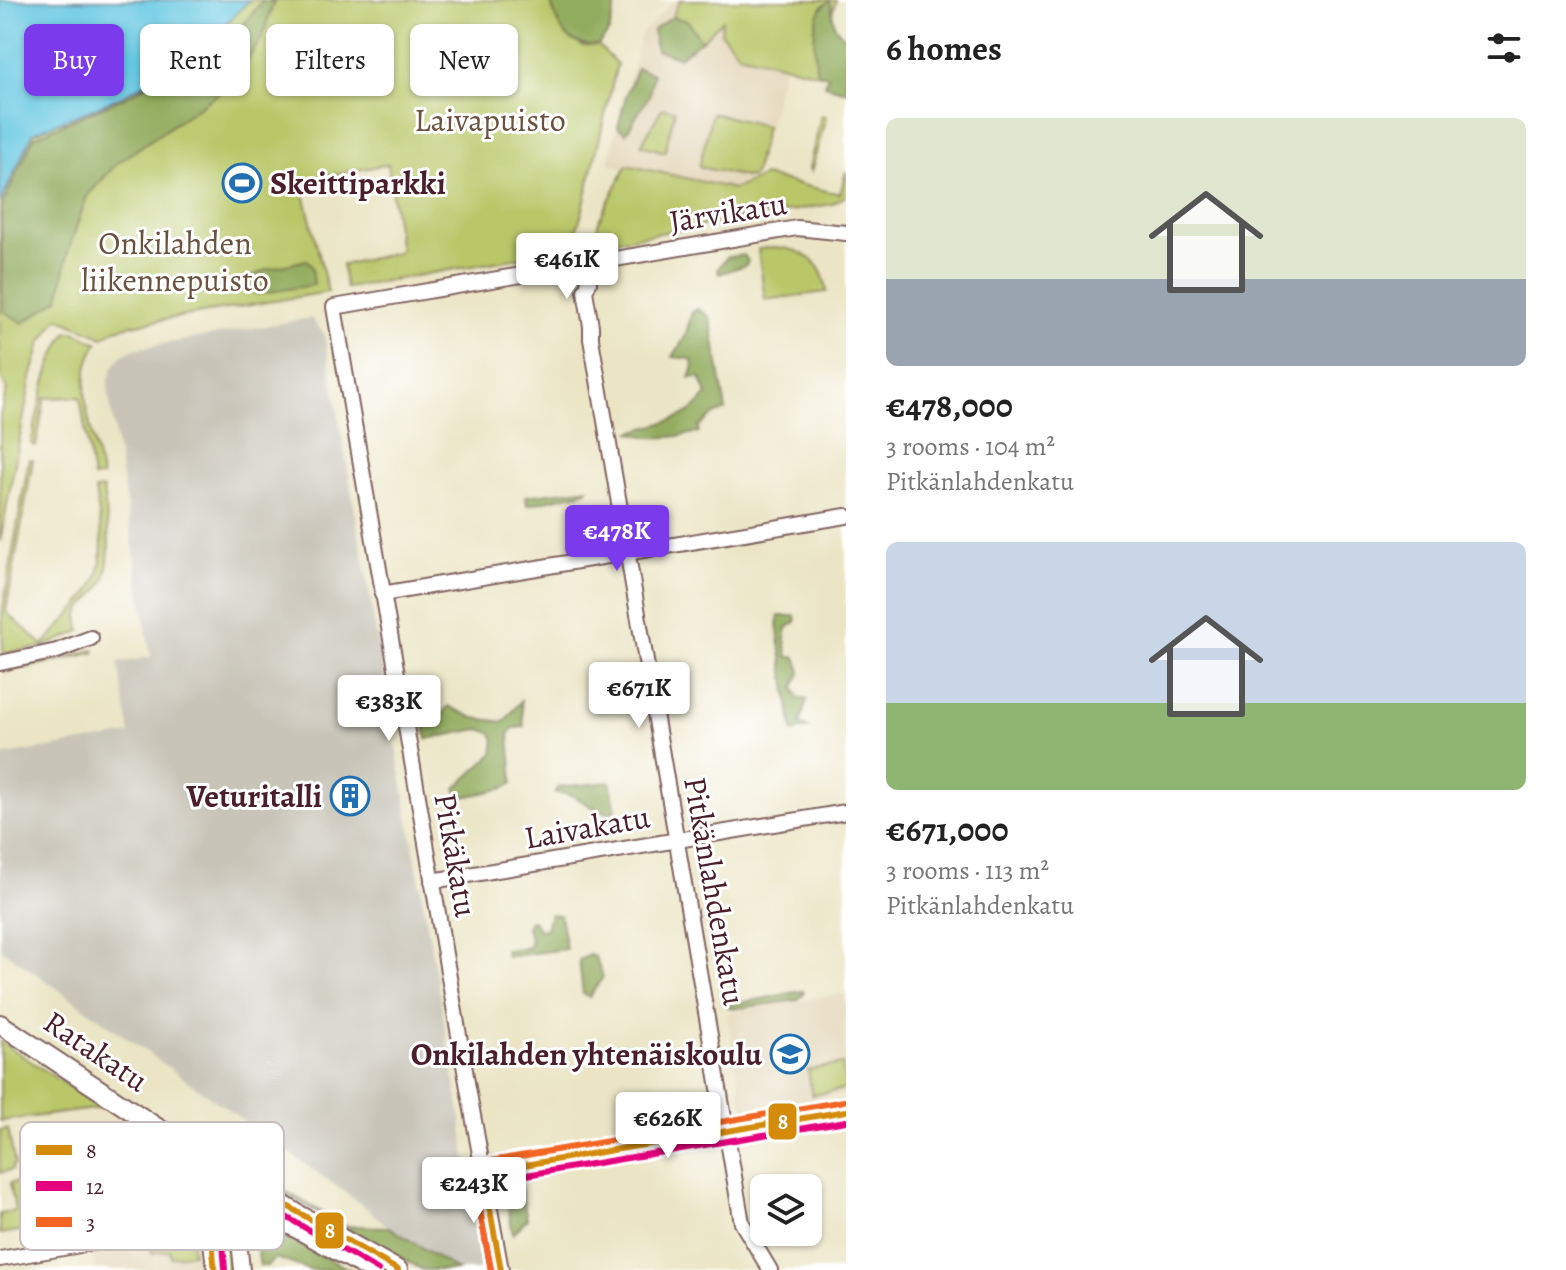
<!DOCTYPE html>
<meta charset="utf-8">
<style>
:root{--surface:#fff;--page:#f6f6f6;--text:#222;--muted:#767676;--accent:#7c3aed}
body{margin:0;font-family:Alegreya,serif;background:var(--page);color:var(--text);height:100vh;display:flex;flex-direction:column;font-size:30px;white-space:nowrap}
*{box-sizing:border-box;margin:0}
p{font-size:26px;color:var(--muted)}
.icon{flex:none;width:44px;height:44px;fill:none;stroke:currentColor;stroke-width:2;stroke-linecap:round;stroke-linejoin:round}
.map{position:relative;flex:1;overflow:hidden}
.side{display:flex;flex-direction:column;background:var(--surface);width:720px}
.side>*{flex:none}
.hud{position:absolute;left:24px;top:24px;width:702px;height:72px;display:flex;gap:16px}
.tools{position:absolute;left:750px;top:1174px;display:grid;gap:16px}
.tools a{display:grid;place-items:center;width:72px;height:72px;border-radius:12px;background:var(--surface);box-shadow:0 2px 6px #0004;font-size:40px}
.price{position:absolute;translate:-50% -68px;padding:0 18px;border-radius:8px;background:#fff;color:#222;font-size:26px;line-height:52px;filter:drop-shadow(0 2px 4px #0008)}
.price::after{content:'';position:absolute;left:50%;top:48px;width:24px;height:18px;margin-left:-12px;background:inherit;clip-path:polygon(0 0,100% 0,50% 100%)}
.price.on{background:var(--accent);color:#fff}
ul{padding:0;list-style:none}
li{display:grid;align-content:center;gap:16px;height:424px;padding:0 40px}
li span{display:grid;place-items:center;height:248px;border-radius:12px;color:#555}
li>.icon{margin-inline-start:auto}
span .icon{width:144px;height:144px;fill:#fffc;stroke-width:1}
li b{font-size:34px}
h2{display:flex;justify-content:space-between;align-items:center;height:96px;padding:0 40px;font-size:34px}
.tag{padding:0 28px;border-radius:12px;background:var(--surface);box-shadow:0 2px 6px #0004;font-size:28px;line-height:72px}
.tag.on{background:var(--accent);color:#fff}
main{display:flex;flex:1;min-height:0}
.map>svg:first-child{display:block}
</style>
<main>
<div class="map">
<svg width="846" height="1270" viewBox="0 0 846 1270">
<rect width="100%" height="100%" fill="#fff"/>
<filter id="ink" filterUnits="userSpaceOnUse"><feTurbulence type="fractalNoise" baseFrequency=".0125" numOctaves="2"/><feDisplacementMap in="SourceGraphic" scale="16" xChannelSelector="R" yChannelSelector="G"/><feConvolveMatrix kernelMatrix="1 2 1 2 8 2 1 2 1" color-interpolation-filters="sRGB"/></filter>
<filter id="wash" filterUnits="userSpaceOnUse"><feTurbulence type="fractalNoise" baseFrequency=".006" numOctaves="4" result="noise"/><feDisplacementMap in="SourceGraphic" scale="32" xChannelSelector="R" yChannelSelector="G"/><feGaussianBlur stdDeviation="1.8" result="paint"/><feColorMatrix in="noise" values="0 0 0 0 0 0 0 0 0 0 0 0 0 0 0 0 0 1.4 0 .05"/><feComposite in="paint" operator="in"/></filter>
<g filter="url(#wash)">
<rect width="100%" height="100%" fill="#ebe5c5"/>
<!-- built -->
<path fill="#e3d6b7" d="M 674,0 L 838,0 L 817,73 L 784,65 L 756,174 L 734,189 L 627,165 L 623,169 L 608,162 L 641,35 Z
M 846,993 L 846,1094 L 743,1111 L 727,1013 Z
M 195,1235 L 200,1270 L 95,1270 L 92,1251 Z"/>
<!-- industrial -->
<path fill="#c8c4b8" d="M 311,318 L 324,334 L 461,1119 L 480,1270 L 457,1270 L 389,1227 L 360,1203 L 0,948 L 0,756 L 130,734 L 118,663 L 151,657 L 109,397 L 108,382 L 113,367 L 121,356 L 134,349 Z"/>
<!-- green -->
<path fill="#b9c769" stroke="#82734a" stroke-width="2" d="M 249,0 L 263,0 L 244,25 L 132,94 L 88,112 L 59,299 L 68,251 L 87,196 L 117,163 L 184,117 L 274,2 L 270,0 L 550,0 L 557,22 L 582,46 L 598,45 L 617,64 L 582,213 L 570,249 L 346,288 L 342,265 L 400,252 L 388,164 L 301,181 L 328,292 L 131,325 L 116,329 L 103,337 L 58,318 L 41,343 L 31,378 L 0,542 L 0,415 L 7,389 L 0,377 L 0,203 L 33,133 C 65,119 100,108 131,91 C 174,69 216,36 249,0 Z
M 680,0 L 836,0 L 832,13 L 830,2 L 822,6 L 814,29 L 829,33 L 817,73 L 739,54 L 721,33 L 722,21 L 701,41 L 688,21 L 672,17 Z
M 662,108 L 675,110 L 665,152 L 641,145 Z
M 712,113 L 766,126 L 754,175 L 750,178 L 699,167 Z
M 821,115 L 826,117 L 811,172 L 809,168 Z
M 627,165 L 734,189 L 764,176 L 840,194 L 846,171 L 846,196 L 832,204 L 594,244 L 599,220 Z
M 774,247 C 804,249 823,261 827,292 L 765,300 L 758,249 Z
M 67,332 L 75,332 L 98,343 C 71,381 94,436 102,477 L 93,478 L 80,397 L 45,398 L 36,446 L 31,444 C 40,405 45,366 67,332 Z
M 29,459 L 33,460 L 6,612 L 43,645 C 59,626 90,598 97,577 C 107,548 99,519 95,490 L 103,489 C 106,517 113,550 105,578 C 98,600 70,605 81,631 L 43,647 L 3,653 L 2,613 Z
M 95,649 L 94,653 L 6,672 L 5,669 L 68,657 Z
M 0,1041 L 101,1108 L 0,1121 Z
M 842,1064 L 846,1089 L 812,1095 L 808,1070 Z
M 8,1129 L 15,1165 L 12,1166 L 12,1170 L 0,1173 L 0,1130 Z
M 25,1180 L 33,1229 L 0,1234 L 0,1214 L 15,1211 L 10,1183 Z
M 191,1239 L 193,1253 L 171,1257 L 170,1250 L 152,1253 L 151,1246 Z
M 232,1245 L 236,1270 L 220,1270 L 216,1248 Z"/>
<!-- forest -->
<path fill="#92ac5d" stroke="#6e6644" stroke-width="2" d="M 263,0 L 274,2 L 261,39 L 232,84 L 117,163 L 87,196 L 68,251 L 59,299 L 23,323 L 3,311 L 1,208 L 34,137 L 132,94 L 243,25 Z
M 550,0 L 617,0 L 609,32 L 598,45 C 565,47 559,28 550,0 Z
M 830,1 L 835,27 L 846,39 L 846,91 L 825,85 L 828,76 L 817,73 C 814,52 809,13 830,1 Z
M 672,17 L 688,21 L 701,41 L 679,57 L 656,50 L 653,30 Z
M 637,68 L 653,74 L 649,96 L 626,133 L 618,127 L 626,95 Z
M 744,255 L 748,261 L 746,265 L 719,274 L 718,269 L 727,257 Z
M 307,260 L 312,267 L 314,285 L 257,294 L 246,289 L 244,280 L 265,270 Z
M 698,309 L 710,317 L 726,410 L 713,415 L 699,427 L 699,432 C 678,437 651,441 631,432 C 661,422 688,422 707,394 L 700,377 L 690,378 L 694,366 L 691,359 L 673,357 L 685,337 L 692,312 Z
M 589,488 L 585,492 L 527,505 L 526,496 Z
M 779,616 L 795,616 L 796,622 L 787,628 L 785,639 L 788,657 L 796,657 L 801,672 L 794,687 L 798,697 L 807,700 L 800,724 L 808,728 L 793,732 L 777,624 Z
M 521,701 L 524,727 L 513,728 L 509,734 L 513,783 L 505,788 L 459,798 L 456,788 L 493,754 L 495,740 L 492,733 L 479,729 L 427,739 L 423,717 L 443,713 L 448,706 L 474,718 L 504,722 Z
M 610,782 L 616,809 L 610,813 C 583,808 580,792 554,793 L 559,787 Z
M 550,914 L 560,915 L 566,949 L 506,957 L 505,950 L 528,947 L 531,941 L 527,927 L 529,921 L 533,920 L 538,930 L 546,929 Z
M 589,955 L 595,957 L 603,977 L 589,997 L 583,994 L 579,960 Z
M 803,991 L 804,994 L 797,1000 L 733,1009 L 729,1008 L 728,1005 Z
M 520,1185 L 527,1219 L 513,1234 L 504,1186 Z
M 281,1188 L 345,1226 L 389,1227 L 457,1270 L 423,1270 L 281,1192 Z
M 264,1233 L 280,1235 L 351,1270 L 310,1270 L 276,1258 L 267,1266 L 260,1266 L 256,1244 Z"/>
<!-- water -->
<path fill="#62c6e0" stroke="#567286" stroke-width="2" d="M 0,0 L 249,0 C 216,36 174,69 131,91 C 100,108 65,119 33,133 L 0,203 Z"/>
</g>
<g filter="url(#ink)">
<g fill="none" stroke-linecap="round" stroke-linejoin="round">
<defs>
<path id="minor" d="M 585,264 L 589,283 L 585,291 L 591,326 L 591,339 L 742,1223 L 770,1270
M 382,594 L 846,516
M 0,663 L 57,651 L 91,638
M 432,881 L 846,812
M 483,1172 L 846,1111
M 0,1259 L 195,1225 L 228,1225 L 237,1221
M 215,1270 C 210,1239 207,1233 222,1205 C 227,1196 230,1189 238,1184
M 242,1270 L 237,1221 L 251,1193
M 501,1270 L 468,1088 L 334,307 L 797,228 L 846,233"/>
<path id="major" d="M 0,1024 L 159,1129 L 296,1213 L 398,1270
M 195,1160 L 248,1201 L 371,1270"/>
</defs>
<!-- minor casing -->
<use href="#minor" stroke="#826461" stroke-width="18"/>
<!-- major casing -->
<use href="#major" stroke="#826461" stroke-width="22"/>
<!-- minor -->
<use href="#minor" stroke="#fff" stroke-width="14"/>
<!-- major -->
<use href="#major" stroke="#fff" stroke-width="18"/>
<defs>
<path id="bus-1" d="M 483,1172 L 846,1111
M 483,1172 L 501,1270
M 215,1270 C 210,1235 212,1213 235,1185 L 246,1182 L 398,1270"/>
<path id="bus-2" d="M 473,1174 L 491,1270
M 485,1182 L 846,1121
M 225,1269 L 222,1230 L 239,1196 L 245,1193 L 378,1270"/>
<path id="bus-3" d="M 491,1270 L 473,1173 L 479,1163 L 844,1101"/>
</defs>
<!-- bus-1 casing -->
<use href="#bus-1" stroke="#fff" stroke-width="12"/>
<!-- bus-2 casing -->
<use href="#bus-2" stroke="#fff" stroke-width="12"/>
<!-- bus-3 casing -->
<use href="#bus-3" stroke="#fff" stroke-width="12"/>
<!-- bus-1 -->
<use href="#bus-1" stroke="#d48b09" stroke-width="6"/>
<!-- bus-2 -->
<use href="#bus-2" stroke="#e5007d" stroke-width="6"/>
<!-- bus-3 -->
<use href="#bus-3" stroke="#f26522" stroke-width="6"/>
</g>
</g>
<!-- icons -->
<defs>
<symbol id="stadium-ring" viewBox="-11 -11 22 22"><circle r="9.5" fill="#fff" stroke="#1f6fb2" stroke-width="1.5"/><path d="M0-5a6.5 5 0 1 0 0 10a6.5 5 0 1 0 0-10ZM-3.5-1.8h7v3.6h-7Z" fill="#1f6fb2"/></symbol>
<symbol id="building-ring" viewBox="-11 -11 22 22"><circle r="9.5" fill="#fff" stroke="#1f6fb2" stroke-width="1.5"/><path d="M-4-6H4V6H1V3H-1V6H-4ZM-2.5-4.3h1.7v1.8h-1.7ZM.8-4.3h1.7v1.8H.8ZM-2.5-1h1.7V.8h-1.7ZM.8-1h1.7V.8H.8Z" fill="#1f6fb2"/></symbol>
<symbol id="school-ring" viewBox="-11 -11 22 22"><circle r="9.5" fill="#fff" stroke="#1f6fb2" stroke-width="1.5"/><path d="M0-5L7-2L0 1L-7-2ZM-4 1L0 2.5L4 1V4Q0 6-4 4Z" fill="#1f6fb2"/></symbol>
</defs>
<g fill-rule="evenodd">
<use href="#stadium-ring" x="220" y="161" width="44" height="44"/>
<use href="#building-ring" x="328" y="774" width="44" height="44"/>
<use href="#school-ring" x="768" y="1032" width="44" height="44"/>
</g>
<g text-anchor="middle" stroke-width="6" stroke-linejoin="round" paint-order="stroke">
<!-- park labels -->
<g font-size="32" fill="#6b513e" stroke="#fff">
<text x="490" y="131">Laivapuisto</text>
<text x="175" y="254">Onkilahden<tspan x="175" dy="37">liikennepuisto</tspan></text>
</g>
<!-- poi labels -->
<g font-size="32" font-weight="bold" fill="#4a1f2b" stroke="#fff" text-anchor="end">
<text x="270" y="194" text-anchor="start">Skeittiparkki</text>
<text x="322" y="807">Veturitalli</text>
<text x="762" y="1065">Onkilahden yhtenäiskoulu</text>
</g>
<!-- street labels -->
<g font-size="32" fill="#4a1f2b" stroke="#fff">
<text transform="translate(728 212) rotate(-9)" y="11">Järvikatu</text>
<text transform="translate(587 827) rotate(-10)" y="11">Laivakatu</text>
<text transform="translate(456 855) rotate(80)" y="11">Pitkäkatu</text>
<text transform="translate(715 891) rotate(80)" y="11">Pitkänlahdenkatu</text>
<text transform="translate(96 1051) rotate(34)" y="11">Ratakatu</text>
</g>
</g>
<!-- legend -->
<rect x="20" y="1122" width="264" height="128" rx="12" fill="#fff" stroke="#c9bcbf" stroke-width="2"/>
<rect x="36" y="1145" width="36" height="10" fill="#d48b09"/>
<rect x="36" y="1181" width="36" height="10" fill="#e5007d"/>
<rect x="36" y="1217" width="36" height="10" fill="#f26522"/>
<g font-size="22" fill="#4a1f2b">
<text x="86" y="1158">8</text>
<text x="86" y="1194">12</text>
<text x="86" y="1230">3</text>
</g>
<g stroke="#fff" stroke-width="3">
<rect x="767" y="1102" width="31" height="39" rx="8" fill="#d48b09"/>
<rect x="314" y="1211" width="31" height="39" rx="8" fill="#d48b09"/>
</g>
<g font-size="22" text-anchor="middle" font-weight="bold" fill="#fff">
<text x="783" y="1129">8</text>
<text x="330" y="1238">8</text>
</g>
</svg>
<div class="tools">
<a><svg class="icon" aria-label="layers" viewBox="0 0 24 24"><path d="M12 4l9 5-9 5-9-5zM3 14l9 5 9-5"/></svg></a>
</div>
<b class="price" style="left:567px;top:301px">€461K</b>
<b class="price on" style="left:617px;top:573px">€478K</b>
<b class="price" style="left:639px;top:730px">€671K</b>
<b class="price" style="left:389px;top:743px">€383K</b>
<b class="price" style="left:668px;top:1160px">€626K</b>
<b class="price" style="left:474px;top:1225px">€243K</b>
<div class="hud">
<a class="tag on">Buy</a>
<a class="tag">Rent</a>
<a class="tag">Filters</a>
<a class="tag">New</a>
</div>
</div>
<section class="side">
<h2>6 homes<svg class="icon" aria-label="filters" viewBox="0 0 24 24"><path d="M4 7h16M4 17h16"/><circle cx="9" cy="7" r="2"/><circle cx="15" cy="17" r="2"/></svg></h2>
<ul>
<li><span style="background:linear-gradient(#dfe7d0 65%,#9aa5b1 0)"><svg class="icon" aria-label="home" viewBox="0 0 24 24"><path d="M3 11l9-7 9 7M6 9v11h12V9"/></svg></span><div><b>€478,000</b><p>3 rooms · 104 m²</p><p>Pitkänlahdenkatu</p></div></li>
<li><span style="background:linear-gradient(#c9d6e8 65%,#8fb573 0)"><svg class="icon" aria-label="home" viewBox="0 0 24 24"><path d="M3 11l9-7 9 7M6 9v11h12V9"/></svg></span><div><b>€671,000</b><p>3 rooms · 113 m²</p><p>Pitkänlahdenkatu</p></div></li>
</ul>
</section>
</main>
